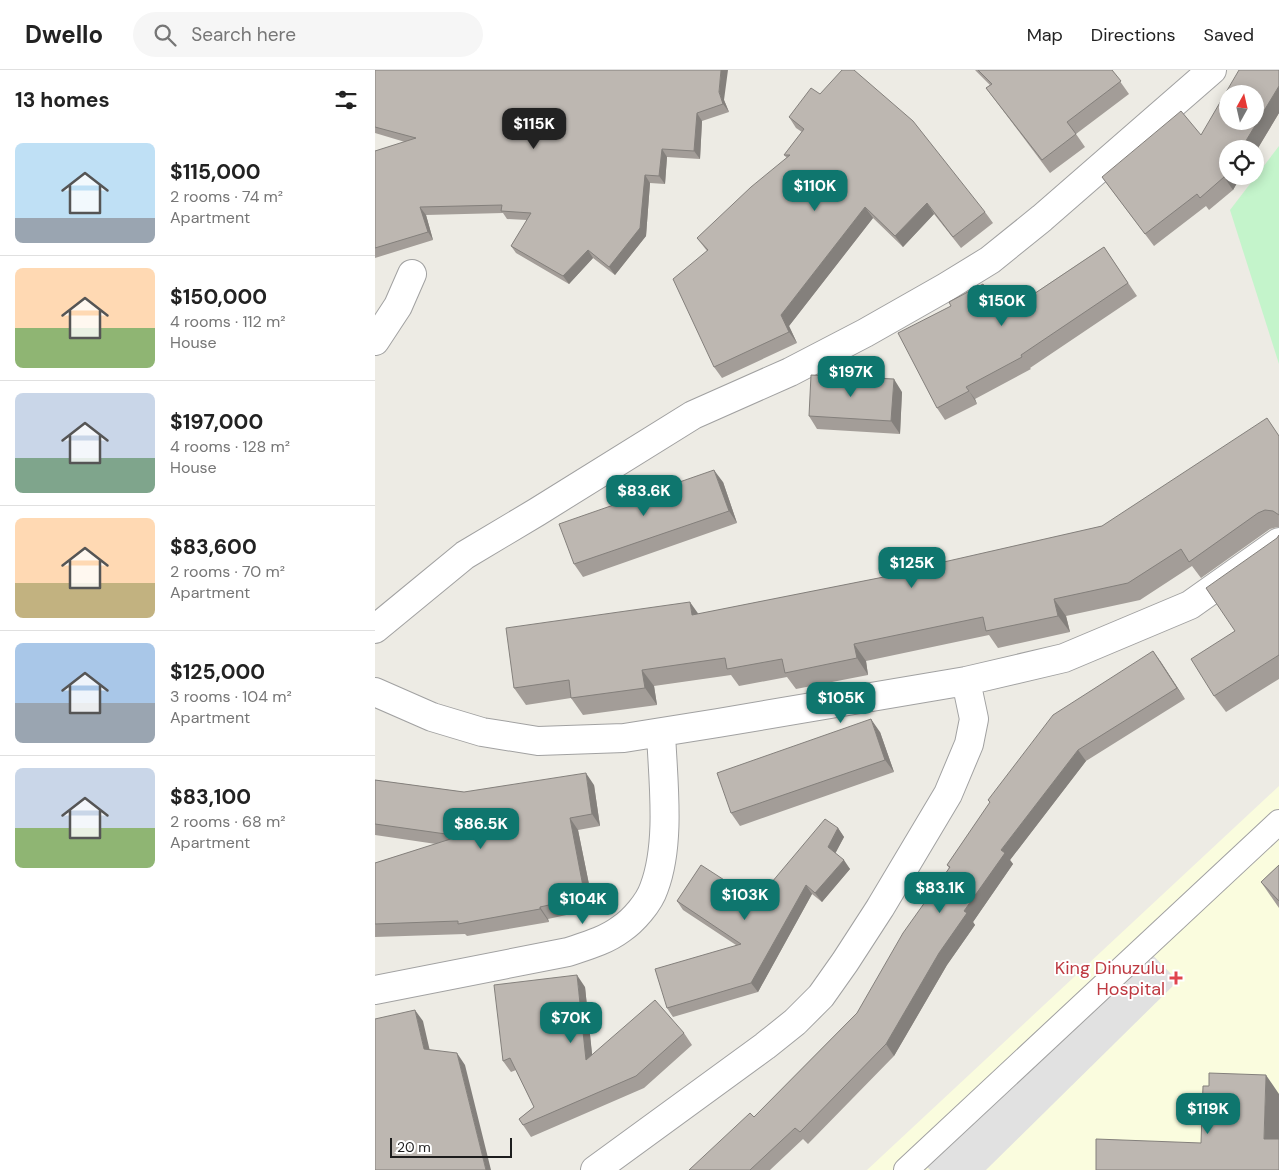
<!DOCTYPE html>
<meta charset="utf-8">
<style>
:root{--surface:#fff;--page:#f6f6f6;--text:#222;--muted:#767676;--line:#e0e0e0;--accent:#0f766e}
body{margin:0;font-family:"DM Sans",sans-serif;background:var(--page);color:var(--text);height:100vh;display:flex;flex-direction:column;font-size:19px;white-space:nowrap}
*{box-sizing:border-box;margin:0}
p{font-size:16px;color:var(--muted)}
.icon{flex:none;width:28px;height:28px;fill:none;stroke:currentColor;stroke-width:2;stroke-linecap:round;stroke-linejoin:round}
.map{position:relative;flex:1;overflow:hidden}
.drawer{display:flex;flex-direction:column;background:var(--surface);width:375px}
.drawer>*{flex:none}
.needle{width:32px;rotate:8deg}
.fabs{position:absolute;left:844px;top:15px;display:grid;gap:10px}
.fabs a{display:grid;place-items:center;width:45px;height:45px;border-radius:50%;background:var(--surface);box-shadow:0 2px 12px #0003;font-size:25px}
.scale{position:absolute;left:15px;bottom:12px;width:122px;box-sizing:border-box;padding-left:5px;border:2px solid #1d1d1d;border-top:0;font-size:14px;line-height:18px;white-space:nowrap;color:#1d1d1d;-webkit-text-stroke:4px #fff;paint-order:stroke}
.price{position:absolute;translate:-50% -42px;padding:0 11px;border-radius:10px;background:var(--accent);color:#fff;font-size:16px;line-height:32px;filter:drop-shadow(0 1px 2px #0008)}
.price::after{content:'';position:absolute;left:50%;top:30px;width:15px;height:11px;margin-left:-8px;background:inherit;clip-path:polygon(0 0,100% 0,50% 100%)}
.price.active{background:#222;color:#fff}
ul{padding:0;list-style:none}
li{display:flex;align-items:center;gap:15px;height:125px;padding:0 15px}
li+li{border-top:1px solid var(--line)}
li span{display:grid;place-items:center;flex:none;width:140px;height:100px;border-radius:8px;color:#555}
li>.icon{margin-inline-start:auto}
span .icon{width:60px;height:60px;fill:#fffc;stroke-width:1}
li b{font-size:21px}
h2{display:flex;justify-content:space-between;align-items:center;height:60px;padding:0 15px;font-size:21px}
header{display:flex;align-items:center;gap:30px;box-sizing:border-box;height:70px;padding:0 25px;background:var(--surface);border-bottom:1px solid var(--line)}
header strong{font-size:24px}
nav{display:flex;gap:28px;margin-inline-start:auto;font-size:18px}
.search{width:350px;height:45px;background:var(--page);display:flex;align-items:center;gap:12px;box-sizing:border-box;padding:0 18px;border-radius:28px;color:var(--muted);font-size:19px}
main{display:flex;flex:1;min-height:0}
.map>svg:first-child{display:block}
</style>
<header>
<strong>Dwello</strong>
<div class="search"><svg class="icon" aria-label="search" viewBox="0 0 24 24"><circle cx="10" cy="10" r="6"/><path d="M15 15l6 6"/></svg>Search here</div>
<nav><a>Map</a><a>Directions</a><a>Saved</a></nav>
</header>
<main>
<section class="drawer">
<h2>13 homes<svg class="icon" aria-label="filters" viewBox="0 0 24 24"><path d="M4 7h16M4 17h16"/><circle cx="9" cy="7" r="2"/><circle cx="15" cy="17" r="2"/></svg></h2>
<ul>
<li><span style="background:linear-gradient(#bfe0f5 75%,#9aa5b1 0)"><svg class="icon" aria-label="home" viewBox="0 0 24 24"><path d="M3 11l9-7 9 7M6 9v11h12V9"/></svg></span><div><b>$115,000</b><p>2 rooms · 74 m²</p><p>Apartment</p></div></li>
<li><span style="background:linear-gradient(#ffd9b3 60%,#8fb573 0)"><svg class="icon" aria-label="home" viewBox="0 0 24 24"><path d="M3 11l9-7 9 7M6 9v11h12V9"/></svg></span><div><b>$150,000</b><p>4 rooms · 112 m²</p><p>House</p></div></li>
<li><span style="background:linear-gradient(#c9d6e8 65%,#7fa58c 0)"><svg class="icon" aria-label="home" viewBox="0 0 24 24"><path d="M3 11l9-7 9 7M6 9v11h12V9"/></svg></span><div><b>$197,000</b><p>4 rooms · 128 m²</p><p>House</p></div></li>
<li><span style="background:linear-gradient(#ffd9b3 65%,#c2b280 0)"><svg class="icon" aria-label="home" viewBox="0 0 24 24"><path d="M3 11l9-7 9 7M6 9v11h12V9"/></svg></span><div><b>$83,600</b><p>2 rooms · 70 m²</p><p>Apartment</p></div></li>
<li><span style="background:linear-gradient(#a9c7e8 60%,#9aa5b1 0)"><svg class="icon" aria-label="home" viewBox="0 0 24 24"><path d="M3 11l9-7 9 7M6 9v11h12V9"/></svg></span><div><b>$125,000</b><p>3 rooms · 104 m²</p><p>Apartment</p></div></li>
<li><span style="background:linear-gradient(#c9d6e8 60%,#8fb573 0)"><svg class="icon" aria-label="home" viewBox="0 0 24 24"><path d="M3 11l9-7 9 7M6 9v11h12V9"/></svg></span><div><b>$83,100</b><p>2 rooms · 68 m²</p><p>Apartment</p></div></li>
</ul>
</section>
<div class="map">
<svg width="904" height="1100" viewBox="0 0 904 1100">
<rect width="100%" height="100%" fill="#edebe4"/>
<!-- education -->
<path fill="#fafcde" d="M 904,716 L 904,1100 L 492,1100 Z"/>
<!-- park -->
<path fill="#c4f4cb" d="M 904,76 L 904,294 L 855,140 Z"/>
<!-- parking -->
<path fill="#e1e1e1" d="M 764,871 L 803,911 L 611,1100 L 555,1100 L 543,1088 Z"/>
<g fill="none" stroke-linecap="round" stroke-linejoin="round">
<defs>
<path id="service" d="M 531,1100 L 904,752"/>
<path id="minor" d="M 0,271 L 23,236 L 37,204
M 0,559 L 90,485 L 162,442 L 318,345 L 415,302 L 490,263 L 571,217 L 615,190 L 667,148 L 837,0
M 0,622 L 57,647 L 107,662 L 163,671 L 249,668 L 343,653 L 591,611 L 689,588 L 815,535 L 904,472
M 0,920 L 193,882 C 211,876 230,871 246,859 C 258,851 274,833 279,818 C 296,773 288,711 286,663
M 220,1100 L 390,976 L 420,952 L 446,926 L 470,892 L 505,838 L 573,724 L 594,674 L 599,649 L 591,611"/>
</defs>
<!-- service casing -->
<use href="#service" stroke="#a1a1a1" stroke-width="26"/>
<!-- minor casing -->
<use href="#minor" stroke="#a1a1a1" stroke-width="30"/>
<!-- service -->
<use href="#service" stroke="#fff" stroke-width="24"/>
<!-- minor -->
<use href="#minor" stroke="#fff" stroke-width="28"/>
</g>
<!-- wall -->
<path fill="#a39d98" d="M 0,0 L 349,30 L 354,42 L 327,51 L 325,89 L 292,87 L 290,114 L 275,113 L 271,166 L 240,205 L 218,188 L 194,214 L 141,183 L 136,176 L 152,150 L 132,149 L 128,143 L 51,145 L 58,170 L 0,188 L 0,81 L 30,72 L 0,63 Z
M 600,0 L 737,0 L 754,24 L 701,64 L 710,77 L 675,103 L 611,18 L 615,15 Z
M 904,0 L 904,43 L 880,83 L 852,106 L 866,106 L 858,120 L 834,140 L 831,136 L 779,176 L 727,107 L 826,65 Z
M 414,47 L 610,142 L 618,153 L 586,178 L 559,144 L 528,177 L 498,148 L 414,256 L 422,273 L 347,308 L 339,297 L 332,181 L 322,168 L 412,88 L 409,85 L 427,62 L 421,58 Z
M 729,177 L 762,226 L 655,298 L 656,299 L 600,329 L 602,334 L 570,350 L 562,338 L 576,236 L 617,226 L 627,245 Z
M 527,322 L 525,364 L 442,359 L 434,346 Z
M 904,365 L 904,457 L 902,457 L 895,459 L 826,508 L 817,496 L 765,530 L 691,546 L 695,562 L 623,578 L 614,565 L 491,591 L 493,605 L 421,619 L 412,607 L 364,616 L 356,605 L 279,616 L 282,635 L 208,645 L 196,628 L 151,635 L 139,618 L 323,544 L 539,501 L 727,456 Z
M 348,412 L 362,453 L 208,507 L 199,494 Z
M 904,465 L 904,609 L 851,642 L 839,626 L 860,561 L 902,468 Z
M 778,581 L 810,629 L 711,691 L 635,790 L 638,794 L 598,852 L 600,855 L 572,895 L 519,986 L 433,1074 L 428,1069 L 395,1100 L 314,1100 L 379,1047 L 482,943 L 574,798 L 572,795 L 615,733 L 613,730 Z
M 505,662 L 519,702 L 365,756 L 356,743 Z
M 0,710 L 89,722 L 219,715 L 225,756 L 203,760 L 219,839 L 173,849 L 174,852 L 92,866 L 90,864 L 0,867 L 0,793 L 61,774 L 0,765 Z
M 463,758 L 469,767 L 460,783 L 475,799 L 447,832 L 437,824 L 383,922 L 298,947 L 292,938 L 361,875 L 308,840 L 302,831 L 391,837 Z
M 904,795 L 904,838 L 886,812 Z
M 210,917 L 217,985 L 309,963 L 317,975 L 269,1018 L 156,1067 L 144,1049 L 159,1037 L 141,1000 L 136,1002 L 128,991 Z"/>
<!-- shaded-wall -->
<path fill="#84807c" d="M 346,0 L 353,0 L 349,30 L 354,42 L 348,34 L 344,22 Z
M 904,16 L 904,43 L 880,83 L 880,79 L 866,79 Z
M 322,43 L 327,51 L 325,89 L 319,81 Z
M 287,79 L 292,87 L 290,114 L 284,106 Z
M 852,102 L 852,106 L 866,106 L 858,120 L 849,107 Z
M 270,105 L 275,113 L 271,166 L 240,205 L 234,197 Z
M 552,133 L 559,144 L 528,177 L 520,166 Z
M 45,137 L 51,145 L 58,170 L 53,162 Z
M 490,137 L 498,148 L 414,256 L 422,273 L 414,262 L 406,245 Z
M 213,180 L 218,188 L 194,214 L 188,206 Z
M 608,214 L 617,226 L 634,259 L 626,246 Z
M 519,309 L 527,322 L 525,364 L 516,351 Z
M 591,317 L 600,329 L 602,334 L 594,321 Z
M 339,400 L 348,412 L 362,453 L 354,441 Z
M 679,529 L 691,546 L 695,562 L 683,546 Z
M 315,532 L 327,549 L 317,545 Z
M 479,574 L 491,591 L 493,605 L 482,588 Z
M 778,581 L 786,592 L 810,629 L 802,618 Z
M 267,600 L 279,616 L 282,635 L 270,618 Z
M 496,649 L 505,662 L 519,702 L 510,690 Z
M 703,680 L 711,691 L 635,790 L 638,794 L 598,852 L 600,855 L 572,895 L 519,986 L 511,974 L 564,883 L 626,780 Z
M 211,703 L 219,715 L 225,756 L 217,744 Z
M 195,748 L 203,760 L 219,839 L 210,827 Z
M 463,758 L 469,767 L 459,786 L 453,777 Z
M 469,790 L 475,799 L 447,832 L 440,823 Z
M 431,815 L 437,824 L 383,922 L 376,913 Z
M 165,837 L 173,849 L 174,852 L 165,839 Z
M 202,905 L 210,917 L 219,1002 L 211,990 Z
M 40,940 L 48,951 L 57,990 L 49,979 Z
M 82,983 L 90,995 L 116,1100 L 111,1100 Z
M 891,1005 L 904,1024 L 904,1090 L 889,1069 Z"/>
<!-- building -->
<path fill="#bdb7b1" stroke="#84807c" fill-rule="evenodd" d="M 0,0 L 346,0 L 344,22 L 348,34 L 322,43 L 319,81 L 287,79 L 284,106 L 270,105 L 265,158 L 234,197 L 213,180 L 188,206 L 136,176 L 156,143 L 126,141 L 127,135 L 45,137 L 53,162 L 0,178 L 0,81 L 41,68 L 0,57 Z
M 467,0 L 479,0 L 538,51 L 610,142 L 578,167 L 552,133 L 520,166 L 490,137 L 406,245 L 414,262 L 339,297 L 298,209 L 333,180 L 322,168 L 376,117 L 415,85 L 409,85 L 429,59 L 414,47 L 436,18 L 445,24 Z
M 603,0 L 737,0 L 746,11 L 692,52 L 701,64 L 667,90 L 611,18 L 617,14 Z
M 864,0 L 904,0 L 904,16 L 866,79 L 852,79 L 852,102 L 849,107 L 825,128 L 822,124 L 770,164 L 727,107 L 806,41 L 826,65 ZM 852,24 L 880,24 L 880,51 L 852,51 Z
M 729,177 L 753,213 L 646,285 L 647,287 L 591,317 L 594,321 L 562,338 L 523,263 L 576,236 L 574,232 L 608,214 L 626,246 Z
M 436,305 L 519,309 L 516,351 L 434,346 Z
M 892,348 L 904,366 L 904,445 L 898,441 L 890,440 L 883,443 L 814,492 L 806,479 L 753,513 L 679,529 L 683,546 L 611,561 L 608,547 L 479,574 L 482,588 L 410,603 L 407,589 L 352,599 L 350,588 L 267,600 L 270,618 L 196,628 L 194,610 L 139,618 L 131,558 L 315,532 L 317,545 L 539,501 L 538,499 L 727,456 Z
M 339,400 L 354,441 L 199,494 L 184,454 Z
M 904,465 L 904,585 L 839,626 L 816,589 L 860,561 L 831,518 L 902,468 Z
M 778,581 L 802,618 L 703,680 L 626,780 L 630,783 L 589,841 L 592,843 L 564,883 L 511,974 L 425,1062 L 420,1058 L 375,1100 L 314,1100 L 375,1043 L 379,1047 L 482,943 L 528,863 L 575,797 L 572,795 L 615,732 L 613,730 L 678,645 Z
M 496,649 L 510,690 L 356,743 L 342,703 Z
M 211,703 L 217,744 L 195,748 L 210,827 L 165,837 L 165,839 L 83,854 L 83,851 L 0,854 L 0,793 L 85,766 L 0,754 L 0,710 L 89,722 Z
M 450,749 L 463,758 L 453,777 L 469,790 L 440,823 L 431,815 L 376,913 L 292,938 L 280,899 L 366,874 L 302,831 L 326,795 L 391,837 L 386,825 Z
M 904,795 L 904,831 L 886,812 Z
M 202,905 L 211,990 L 280,930 L 309,963 L 261,1006 L 148,1055 L 144,1049 L 159,1037 L 135,988 L 128,991 L 119,915 Z
M 40,940 L 49,979 L 82,983 L 111,1100 L 0,1100 L 0,949 Z
M 834,1003 L 891,1005 L 889,1069 L 904,1069 L 904,1100 L 721,1100 L 721,1069 L 826,1073 L 828,1016 L 834,1016 Z"/>
<!-- markers -->
<path fill="#e0444e" stroke="#fff" stroke-width="2" d="M798.5 900.5h5v5h5v5h-5v5h-5v-5h-5v-5h5z"/>
<g text-anchor="middle" stroke-width="4" stroke-linejoin="round" paint-order="stroke">
<!-- health labels -->
<g font-size="18" fill="#be3a42" stroke="#fff" text-anchor="end">
<text x="790" y="904">King Dinuzulu<tspan x="790" dy="21">Hospital</tspan></text>
</g>
</g>
</svg>
<div class="fabs">
<a><svg class="needle" viewBox="-14 -14 28 28"><path d="M0-13l5 13h-10z" fill="#e53935"/><path d="M0 13l5-13h-10z" fill="#767676"/></svg></a>
<a><svg class="icon" aria-label="locate" viewBox="0 0 24 24"><circle cx="12" cy="12" r="6"/><path d="M12 2v4M12 18v4M2 12h4M18 12h4"/></svg></a>
</div>
<div class="scale">20 m</div>
<b class="price active" style="left:159px;top:80px">$115K</b>
<b class="price" style="left:440px;top:142px">$110K</b>
<b class="price" style="left:627px;top:257px">$150K</b>
<b class="price" style="left:476px;top:328px">$197K</b>
<b class="price" style="left:269px;top:447px">$83.6K</b>
<b class="price" style="left:537px;top:519px">$125K</b>
<b class="price" style="left:466px;top:654px">$105K</b>
<b class="price" style="left:106px;top:780px">$86.5K</b>
<b class="price" style="left:565px;top:844px">$83.1K</b>
<b class="price" style="left:370px;top:851px">$103K</b>
<b class="price" style="left:208px;top:855px">$104K</b>
<b class="price" style="left:196px;top:974px">$70K</b>
<b class="price" style="left:833px;top:1065px">$119K</b>
</div>
</main>
